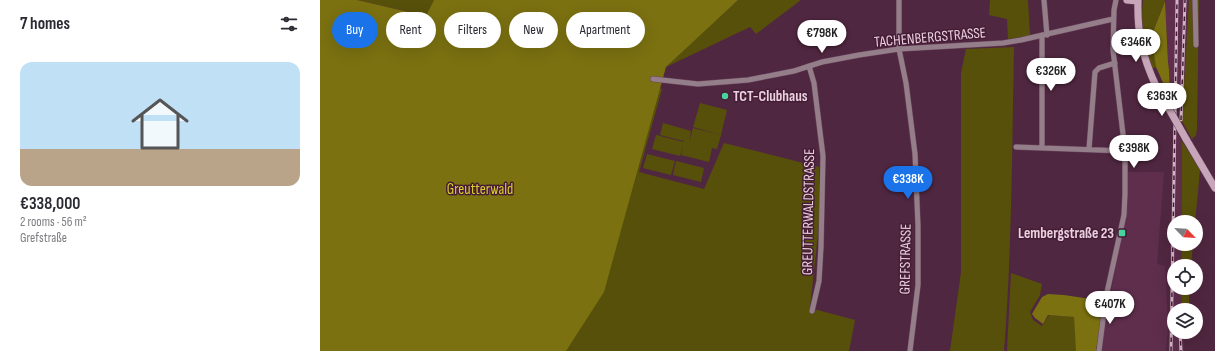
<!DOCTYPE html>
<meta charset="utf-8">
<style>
:root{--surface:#fff;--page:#f7f7f7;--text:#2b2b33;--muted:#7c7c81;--line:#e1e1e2;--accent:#1a73e8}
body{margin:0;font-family:"Sofia Sans Condensed",sans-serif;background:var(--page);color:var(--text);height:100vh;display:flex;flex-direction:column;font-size:15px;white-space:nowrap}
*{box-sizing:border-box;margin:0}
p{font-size:13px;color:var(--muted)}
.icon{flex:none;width:22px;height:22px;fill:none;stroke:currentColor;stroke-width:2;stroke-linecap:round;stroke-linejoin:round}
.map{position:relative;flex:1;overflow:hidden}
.drawer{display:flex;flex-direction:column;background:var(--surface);width:320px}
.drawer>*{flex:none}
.top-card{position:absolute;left:12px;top:12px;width:380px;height:36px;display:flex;gap:8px}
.needle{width:26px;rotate:115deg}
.fabs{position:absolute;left:847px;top:215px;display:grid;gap:8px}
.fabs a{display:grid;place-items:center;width:36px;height:36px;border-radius:50%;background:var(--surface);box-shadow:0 4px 16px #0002;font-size:20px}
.price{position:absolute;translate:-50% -34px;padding:0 9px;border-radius:14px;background:#fff;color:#222;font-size:13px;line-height:26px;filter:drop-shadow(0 1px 2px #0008)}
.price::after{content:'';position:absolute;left:50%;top:24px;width:12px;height:9px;margin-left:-6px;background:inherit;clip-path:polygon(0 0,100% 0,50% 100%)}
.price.on{background:var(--accent);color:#fff}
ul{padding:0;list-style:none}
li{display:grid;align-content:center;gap:8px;height:212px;padding:0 20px}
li+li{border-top:1px solid var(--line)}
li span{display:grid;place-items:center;height:124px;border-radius:12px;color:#555}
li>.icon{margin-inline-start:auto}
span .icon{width:72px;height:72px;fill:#fffc;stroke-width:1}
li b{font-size:17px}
h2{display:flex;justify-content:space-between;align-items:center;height:48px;padding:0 20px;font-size:17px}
.tag{padding:0 14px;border-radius:18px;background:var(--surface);box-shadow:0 4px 16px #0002;font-size:14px;line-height:36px}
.tag.on{background:var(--accent);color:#fff}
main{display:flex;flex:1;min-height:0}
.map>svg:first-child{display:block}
</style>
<main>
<section class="drawer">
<h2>7 homes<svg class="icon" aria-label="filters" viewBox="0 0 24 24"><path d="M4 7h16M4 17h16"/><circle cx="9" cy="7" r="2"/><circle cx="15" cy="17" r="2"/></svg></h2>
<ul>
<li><span style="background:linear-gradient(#bfe0f5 70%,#b9a48a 0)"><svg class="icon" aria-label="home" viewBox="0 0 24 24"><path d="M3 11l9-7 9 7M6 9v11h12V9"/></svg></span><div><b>€338,000</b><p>2 rooms · 56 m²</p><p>Grefstraße</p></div></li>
</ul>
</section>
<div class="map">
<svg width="895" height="351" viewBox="0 0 895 351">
<rect width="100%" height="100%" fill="#502740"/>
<!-- built -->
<path fill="#5e2e4c" d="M 845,0 L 869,0 L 863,104 L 850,98 Z
M 854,129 L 862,141 L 863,200 L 862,222 L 854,222 L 854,244 L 862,244 L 861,266 L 854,266 L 854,288 L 861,288 L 862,310 L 854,310 L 854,332 L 863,332 L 864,351 L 849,351 L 850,288 L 850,241 Z
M 808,172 L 844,172 L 837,264 L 845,266 L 848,327 L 846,351 L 781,351 L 787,313 L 806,216 Z"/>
<!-- green -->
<path fill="#57500a" d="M 0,0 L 117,29 L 394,22 L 418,0 L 481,0 L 436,34 L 430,27 L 346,67 L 390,25 L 323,83 L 342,89 L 319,172 L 384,189 L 404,143 L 499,167 L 499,224 L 490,308 L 535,320 L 529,351 L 0,351 Z
M 37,0 L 114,0 L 107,16 Z
M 670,0 L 708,0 L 710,36 L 688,39 L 687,19 L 669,15 Z
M 823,0 L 845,0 L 831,37 L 836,67 L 831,69 C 825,44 820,26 823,0 Z
M 869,0 L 879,0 L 877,129 L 876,135 L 872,139 L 862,121 Z
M 694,47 C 692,148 692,250 684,351 L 630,351 L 641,272 L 641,73 L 646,49 Z
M 380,103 L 407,110 L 401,135 L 373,127 Z
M 343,123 L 371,131 L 369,142 L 373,128 L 401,135 L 397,149 L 392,148 L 389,162 L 361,155 L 364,141 L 340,135 Z
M 336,135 L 364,142 L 360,156 L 332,149 Z
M 862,141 L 880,170 L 875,222 L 862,222 Z
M 327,154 L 355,161 L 351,175 L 323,168 Z
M 356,161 L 384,168 L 381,182 L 353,175 Z
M 862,244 L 873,244 L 871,266 L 861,266 Z
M 691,273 L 722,284 L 720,295 L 710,312 L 713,320 L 722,326 L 729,315 L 754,317 L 756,329 L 756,351 L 687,351 Z
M 861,288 L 869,288 L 869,310 L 862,310 Z"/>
<!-- forest -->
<path fill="#7b7111" d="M 0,0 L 37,0 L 106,16 L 114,0 L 418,0 L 346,67 L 284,292 L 246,351 L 0,351 Z
M 845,1 L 848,62 L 849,70 L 850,98 L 836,67 L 831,37 Z
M 728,294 L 744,295 L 784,301 L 776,351 L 756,351 L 754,317 L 728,315 L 723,324 L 715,318 L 712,314 L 722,297 Z"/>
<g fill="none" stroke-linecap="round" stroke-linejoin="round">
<defs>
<path id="minor" d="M 579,0 L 579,49 L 586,83 L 595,154 L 598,226 L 598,285 L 590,351
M 724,0 L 727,35
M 875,0 L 876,45
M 489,66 L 494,83 L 503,156 L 501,247 L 499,281 L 492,311
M 333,79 L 378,84 L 428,80 L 474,71 L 502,62 L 539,55 L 579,49 L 683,43 L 701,40 L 793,19
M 696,147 L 805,151
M 722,148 L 722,35
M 769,149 L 775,72 L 779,68 L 795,63
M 779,351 L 786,297 L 804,215 L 805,194 L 805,151 L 793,50 L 794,10 L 796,0"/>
<path id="secondary" d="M 807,0 L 818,1
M 818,0 C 817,32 822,56 836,86
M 866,139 L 895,188"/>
</defs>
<!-- minor casing -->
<use href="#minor" stroke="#6c455d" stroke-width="6"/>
<!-- secondary casing -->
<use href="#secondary" stroke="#6c455d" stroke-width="8"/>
<!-- minor -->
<use href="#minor" stroke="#947e8a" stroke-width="5"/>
<!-- secondary -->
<use href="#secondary" stroke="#c8a6b9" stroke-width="7"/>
<defs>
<path id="rail" d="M 861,120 L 865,0
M 860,332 L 861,351
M 851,351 L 857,0"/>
</defs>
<!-- rail casing -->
<use href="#rail" stroke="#d1b4c5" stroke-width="3"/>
<!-- rail -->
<use href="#rail" stroke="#451d36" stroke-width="1.5" stroke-dasharray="4.5" stroke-linecap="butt"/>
<defs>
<path id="secondary-bridge" d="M 836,86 L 866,139"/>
</defs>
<!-- secondary-bridge casing -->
<use href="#secondary-bridge" stroke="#6c455d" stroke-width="8" stroke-linecap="butt"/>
<!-- secondary-bridge -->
<use href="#secondary-bridge" stroke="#c8a6b9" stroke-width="7"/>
</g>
<!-- markers -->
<g fill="#47d49e" stroke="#451d36" stroke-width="1.5">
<circle cx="405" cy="96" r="4"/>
<rect x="798" y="229" width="8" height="8" rx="2"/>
</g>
<g text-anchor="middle" stroke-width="3" stroke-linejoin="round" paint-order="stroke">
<!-- street labels -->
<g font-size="15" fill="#ebd0df" stroke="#451d36">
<text transform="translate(610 37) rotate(-5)" y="5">TACHENBERGSTRASSE</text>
<text transform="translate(488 212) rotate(-89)" y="5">GREUTTERWALDSTRASSE</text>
<text transform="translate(585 259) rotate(-89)" y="5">GREFSTRASSE</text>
</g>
<!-- poi labels -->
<g font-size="15" font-weight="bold" fill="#ebd0df" stroke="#451d36" text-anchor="start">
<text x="413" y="101">TCT-Clubhaus</text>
<text x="794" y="238" text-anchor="end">Lembergstraße 23</text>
</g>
<!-- park labels -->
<g font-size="15" fill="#decf2f" stroke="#451d36">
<text x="160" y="194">Greutterwald</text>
</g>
</g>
</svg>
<div class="fabs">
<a><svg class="needle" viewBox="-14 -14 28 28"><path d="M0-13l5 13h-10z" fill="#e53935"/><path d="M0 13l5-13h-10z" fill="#7c7c81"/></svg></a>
<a><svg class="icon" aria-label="locate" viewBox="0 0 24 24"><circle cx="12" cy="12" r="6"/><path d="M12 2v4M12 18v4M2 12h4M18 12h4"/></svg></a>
<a><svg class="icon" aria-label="layers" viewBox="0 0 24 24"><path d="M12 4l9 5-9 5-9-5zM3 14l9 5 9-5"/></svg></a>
</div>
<b class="price" style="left:502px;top:54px">€798K</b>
<b class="price" style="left:816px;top:63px">€346K</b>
<b class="price" style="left:731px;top:92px">€326K</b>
<b class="price" style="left:842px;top:117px">€363K</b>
<b class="price" style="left:814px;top:169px">€398K</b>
<b class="price on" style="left:588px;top:200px">€338K</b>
<b class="price" style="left:790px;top:325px">€407K</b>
<div class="top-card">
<a class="tag on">Buy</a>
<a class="tag">Rent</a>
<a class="tag">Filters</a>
<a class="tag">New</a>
<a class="tag">Apartment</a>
</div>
</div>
</main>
